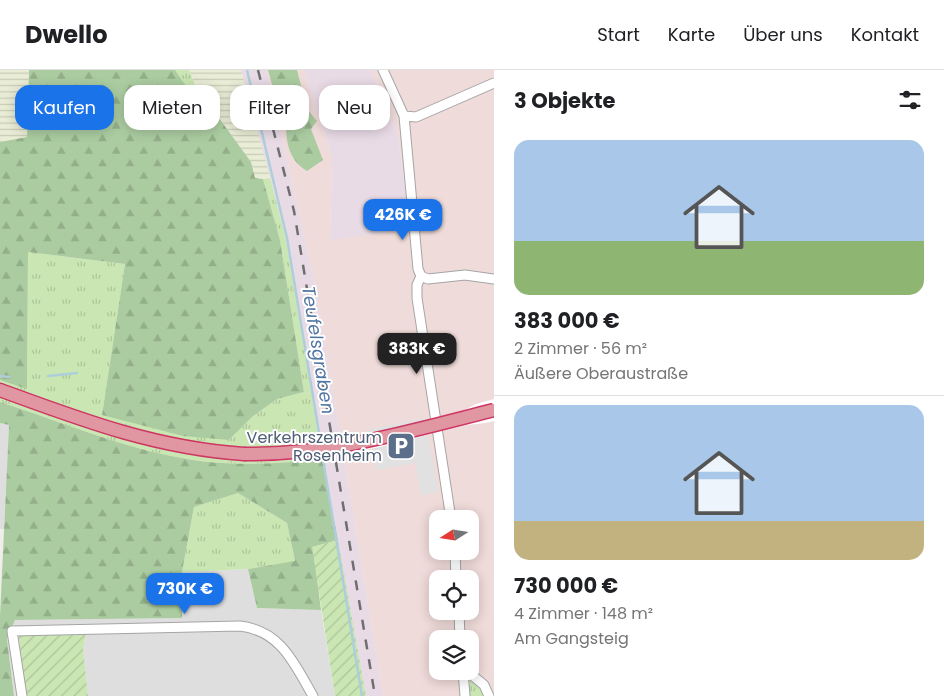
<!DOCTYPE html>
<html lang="de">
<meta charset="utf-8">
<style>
:root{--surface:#fff;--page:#f6f6f6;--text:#202124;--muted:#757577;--line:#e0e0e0;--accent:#1a73e8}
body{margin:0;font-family:Poppins,sans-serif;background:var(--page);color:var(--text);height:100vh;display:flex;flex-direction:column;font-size:19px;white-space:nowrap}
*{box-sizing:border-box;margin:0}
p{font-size:16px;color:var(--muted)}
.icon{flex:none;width:28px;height:28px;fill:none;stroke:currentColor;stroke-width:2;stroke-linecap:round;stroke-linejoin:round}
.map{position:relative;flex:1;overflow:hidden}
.panel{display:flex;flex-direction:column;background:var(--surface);width:450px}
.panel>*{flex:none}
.banner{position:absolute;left:15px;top:15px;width:404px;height:45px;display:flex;gap:10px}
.needle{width:32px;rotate:258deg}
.tools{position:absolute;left:429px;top:440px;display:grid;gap:10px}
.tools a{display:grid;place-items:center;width:50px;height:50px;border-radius:10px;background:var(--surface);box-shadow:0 2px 12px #0003;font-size:25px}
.price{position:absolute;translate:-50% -42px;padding:0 11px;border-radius:10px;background:var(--accent);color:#fff;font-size:16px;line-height:32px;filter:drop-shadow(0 1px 2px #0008)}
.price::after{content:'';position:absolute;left:50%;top:30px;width:15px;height:11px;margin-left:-8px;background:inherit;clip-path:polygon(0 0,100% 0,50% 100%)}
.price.selected{background:#222;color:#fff}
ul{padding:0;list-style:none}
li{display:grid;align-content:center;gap:10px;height:265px;padding:0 20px}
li+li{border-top:1px solid var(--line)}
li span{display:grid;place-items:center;height:155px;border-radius:15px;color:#555}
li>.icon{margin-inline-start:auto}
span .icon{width:90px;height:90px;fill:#fffc;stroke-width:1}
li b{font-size:21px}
h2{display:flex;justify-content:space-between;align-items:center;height:60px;padding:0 20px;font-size:21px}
.tag{padding:0 18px;border-radius:15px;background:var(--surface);box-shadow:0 2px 12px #0003;font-size:18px;line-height:45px}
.tag.selected{background:var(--accent);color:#fff}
header{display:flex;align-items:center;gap:30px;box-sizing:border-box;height:70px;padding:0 25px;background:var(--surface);border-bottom:1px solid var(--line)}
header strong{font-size:24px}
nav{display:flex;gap:28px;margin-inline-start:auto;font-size:18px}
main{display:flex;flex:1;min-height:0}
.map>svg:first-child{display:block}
</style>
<header>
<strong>Dwello</strong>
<nav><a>Start</a><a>Karte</a><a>Über uns</a><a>Kontakt</a></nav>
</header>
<main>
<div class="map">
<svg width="494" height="626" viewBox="0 0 494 626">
<defs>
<pattern id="farmland-rules" width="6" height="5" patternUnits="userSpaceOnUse" patternTransform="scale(1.25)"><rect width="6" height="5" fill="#eaedd6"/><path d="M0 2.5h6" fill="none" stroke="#c8cbb7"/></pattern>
<pattern id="grass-tufts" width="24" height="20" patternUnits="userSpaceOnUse" patternTransform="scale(1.25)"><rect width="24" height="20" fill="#cae6b3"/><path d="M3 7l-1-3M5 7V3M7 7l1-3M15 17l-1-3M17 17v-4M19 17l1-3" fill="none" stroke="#adc59a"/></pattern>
<pattern id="forest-firs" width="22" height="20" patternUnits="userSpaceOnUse" patternTransform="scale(1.25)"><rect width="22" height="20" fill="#abcca1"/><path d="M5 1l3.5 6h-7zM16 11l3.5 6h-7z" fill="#93af8a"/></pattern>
<pattern id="garden-furrows" width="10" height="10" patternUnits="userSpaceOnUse" patternTransform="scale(1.25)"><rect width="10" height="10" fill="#cae6b3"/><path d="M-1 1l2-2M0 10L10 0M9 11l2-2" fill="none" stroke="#adc59a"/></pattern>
</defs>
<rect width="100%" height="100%" fill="#f0eee8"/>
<!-- residential -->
<path fill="#dfdede" d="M 0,353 L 9,355 L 4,459 L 0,459 Z
M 248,499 L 257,538 L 321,540 L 335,626 L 88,626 L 83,579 L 86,564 L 25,626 L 14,626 L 7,569 L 15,550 L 181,548 L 182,502 Z"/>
<!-- commercial -->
<path fill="#efdbd9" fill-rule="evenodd" d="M 267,0 L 304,0 L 332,86 L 330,169 L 406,160 L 408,139 L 398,66 L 371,0 L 494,0 L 494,626 L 383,626 L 316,219 ZM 438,449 L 470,449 L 470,481 L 438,481 ZM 438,509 L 470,509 L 470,541 L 438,541 ZM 438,569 L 470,569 L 470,601 L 438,601 Z"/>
<!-- industrial -->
<path fill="#e9dbe6" d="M 241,0 L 267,0 L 316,219 L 383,626 L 366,626 L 310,321 L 286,169 Z
M 304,0 L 371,0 L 398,66 L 408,139 L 406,160 L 330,170 L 332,86 Z"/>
<!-- farmland -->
<path fill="url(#farmland-rules)" d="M 0,0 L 29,0 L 27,67 L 0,72 Z
M 189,0 L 241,0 L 270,108 L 255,108 L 251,92 L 195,15 Z"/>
<!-- grass -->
<path fill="url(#grass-tufts)" d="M 175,0 L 189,0 L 195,15 L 188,20 Z
M 270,108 L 286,169 L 322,389 C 277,394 227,397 182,388 C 119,377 60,351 0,332 L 0,310 L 27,318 L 28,182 L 125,194 L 102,345 L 229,370 L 252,347 L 277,329 L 304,322 L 280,170 L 263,109 Z
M 238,423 L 287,453 L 295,492 L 248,499 L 182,502 L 194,437 Z
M 470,610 L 480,617 L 483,626 L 469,626 Z"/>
<!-- forest -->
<path fill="url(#forest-firs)" d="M 29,0 L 175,0 L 188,19 L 195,15 L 251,92 L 255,108 L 263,109 L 280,170 L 304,322 L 277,329 L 252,347 L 229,370 L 183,366 L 102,345 L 125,194 L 28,182 L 27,319 L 0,310 L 0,72 L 27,67 Z
M 268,0 L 297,0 L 307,39 L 317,51 L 311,59 L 323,90 L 307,101 C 284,87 286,64 286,39 L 276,29 Z
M 0,332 C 60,351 119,377 182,388 C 227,397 277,394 322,389 L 338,470 L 313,477 L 321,540 L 257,538 L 248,499 L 295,491 L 287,453 L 238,423 L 194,437 L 182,502 L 182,548 L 15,550 L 7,569 L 14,626 L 0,626 L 0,546 L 9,355 L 0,353 Z"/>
<!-- garden -->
<path fill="url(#garden-furrows)" d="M 338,470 L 366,626 L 335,626 L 312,477 Z
M 86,564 L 83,579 L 88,626 L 25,626 L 19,566 Z"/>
<!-- parking -->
<path fill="#e1e1e1" d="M 425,348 L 438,422 L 421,425 L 415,393 L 376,400 L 369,359 Z"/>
<!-- pier -->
<path fill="#fff" d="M 494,329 L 494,351 L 486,353 L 467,355 L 380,377 L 331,386 L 274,391 L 244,390 L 286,377 L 343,371 L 389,361 L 459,343 L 476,334 Z"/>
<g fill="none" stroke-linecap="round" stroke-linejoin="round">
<!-- stream -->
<path stroke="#adceda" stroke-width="2.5" d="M 247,0 L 287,168 L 321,375
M 0,306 L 9,307
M 48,306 L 77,303
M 322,383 L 362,626"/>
<defs>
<path id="minor" d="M 383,0 L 404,46 L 418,199 L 421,206 L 428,209 L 465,205 L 494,209
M 404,46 L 416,47 L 494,13
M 421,206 L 417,215 L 417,228 L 451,449
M 455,481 L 456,509
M 459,541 L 460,569
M 463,601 L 465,626
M 467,601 L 484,615 L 489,626
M 22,626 L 12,561 L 240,556 C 281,561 294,593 313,626"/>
<path id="highway" d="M 0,320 C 82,350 155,378 244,384"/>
</defs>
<!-- minor casing -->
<use href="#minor" stroke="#a5a5a5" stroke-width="11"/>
<!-- highway casing -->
<use href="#highway" stroke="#ce3663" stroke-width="15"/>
<!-- minor -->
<use href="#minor" stroke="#fff" stroke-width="9"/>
<!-- highway -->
<use href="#highway" stroke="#e197a1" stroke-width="12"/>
<!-- rail -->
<path stroke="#6f6f6f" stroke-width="2.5" stroke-dasharray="10 10" stroke-linecap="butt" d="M 258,0 L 294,141 L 375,626"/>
<defs>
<path id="highway-bridge" d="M 244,384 C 331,385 410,361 494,340"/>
</defs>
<!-- highway-bridge casing -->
<use href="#highway-bridge" stroke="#ce3663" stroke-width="15" stroke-linecap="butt"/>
<!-- highway-bridge -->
<use href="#highway-bridge" stroke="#e197a1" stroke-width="12"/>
</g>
<!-- icons -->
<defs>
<symbol id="parking-square" viewBox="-11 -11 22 22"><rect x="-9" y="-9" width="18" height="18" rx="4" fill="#5c6f8a" stroke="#fff"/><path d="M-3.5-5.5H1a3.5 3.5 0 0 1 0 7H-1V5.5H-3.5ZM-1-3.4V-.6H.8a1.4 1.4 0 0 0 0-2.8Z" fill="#fff"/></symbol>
</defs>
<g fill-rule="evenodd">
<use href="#parking-square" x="385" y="360" width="32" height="32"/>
</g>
<g text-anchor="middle" stroke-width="4" stroke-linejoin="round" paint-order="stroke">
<!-- service labels -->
<g font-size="16" fill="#4e5e75" stroke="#fff" text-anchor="end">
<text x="382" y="373">Verkehrszentrum<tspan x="382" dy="18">Rosenheim</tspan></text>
</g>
<!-- water labels -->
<g font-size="18" font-style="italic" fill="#5176a2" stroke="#fff">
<text transform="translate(318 280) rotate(81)" y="6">Teufelsgraben</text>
</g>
</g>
</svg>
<div class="tools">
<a><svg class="needle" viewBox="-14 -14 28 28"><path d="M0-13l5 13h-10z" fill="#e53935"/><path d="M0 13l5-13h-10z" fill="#757577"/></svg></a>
<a><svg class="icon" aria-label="locate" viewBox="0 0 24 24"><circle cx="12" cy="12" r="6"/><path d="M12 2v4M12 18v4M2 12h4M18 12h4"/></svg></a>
<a><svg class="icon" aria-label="layers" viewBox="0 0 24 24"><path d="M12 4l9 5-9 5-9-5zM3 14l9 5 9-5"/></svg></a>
</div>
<b class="price" style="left:403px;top:171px">426K €</b>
<b class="price selected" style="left:417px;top:305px">383K €</b>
<b class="price" style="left:185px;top:545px">730K €</b>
<div class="banner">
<a class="tag selected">Kaufen</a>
<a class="tag">Mieten</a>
<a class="tag">Filter</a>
<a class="tag">Neu</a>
</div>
</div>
<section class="panel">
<h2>3 Objekte<svg class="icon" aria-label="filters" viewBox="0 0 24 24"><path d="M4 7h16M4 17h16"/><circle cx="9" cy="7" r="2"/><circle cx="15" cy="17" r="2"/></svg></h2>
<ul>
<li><span style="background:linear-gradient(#a9c7e8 65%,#8fb573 0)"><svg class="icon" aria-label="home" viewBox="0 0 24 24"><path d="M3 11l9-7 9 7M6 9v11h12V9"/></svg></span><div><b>383 000 €</b><p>2 Zimmer · 56 m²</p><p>Äußere Oberaustraße</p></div></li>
<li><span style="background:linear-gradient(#a9c7e8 75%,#c2b280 0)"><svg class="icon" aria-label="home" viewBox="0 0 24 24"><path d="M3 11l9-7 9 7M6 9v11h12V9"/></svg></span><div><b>730 000 €</b><p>4 Zimmer · 148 m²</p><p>Am Gangsteig</p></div></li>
</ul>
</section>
</main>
